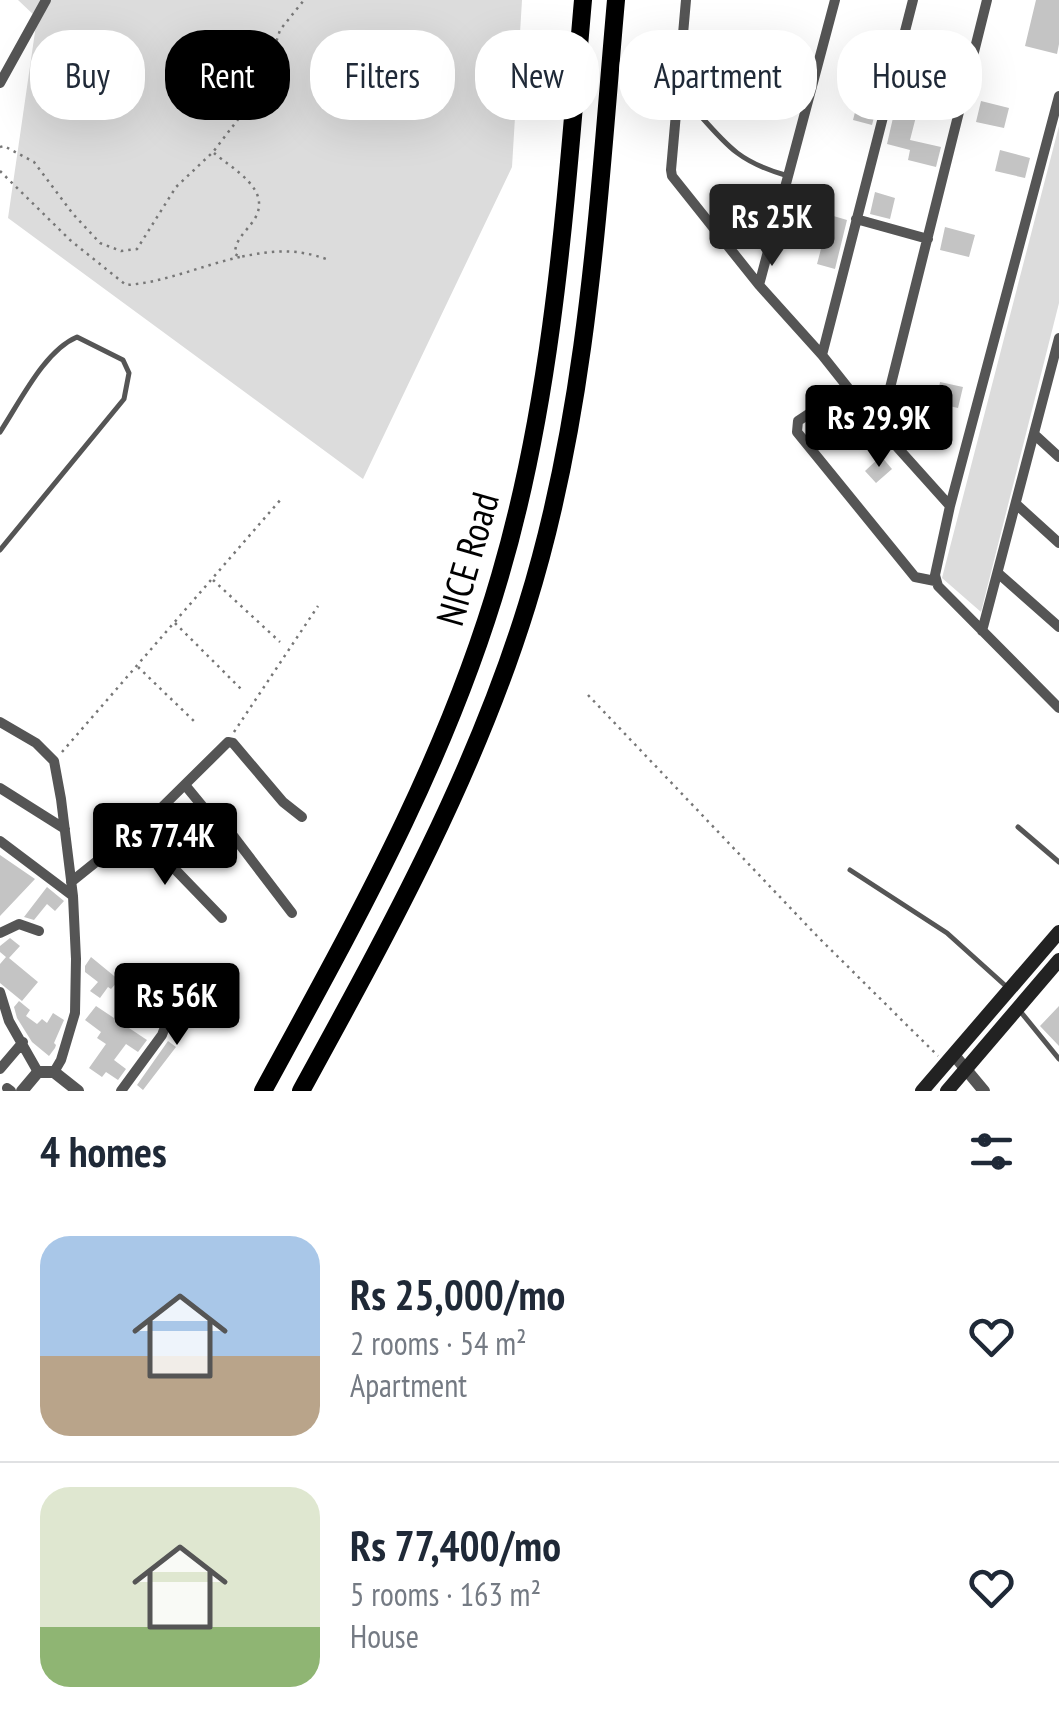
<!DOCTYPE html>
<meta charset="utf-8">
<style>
:root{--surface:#fff;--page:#f6f6f7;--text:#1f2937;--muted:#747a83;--line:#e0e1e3;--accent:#000}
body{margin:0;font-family:"PT Sans Narrow",sans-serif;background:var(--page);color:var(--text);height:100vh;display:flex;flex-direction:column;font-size:38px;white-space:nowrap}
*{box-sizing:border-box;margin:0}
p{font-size:32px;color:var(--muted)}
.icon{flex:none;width:55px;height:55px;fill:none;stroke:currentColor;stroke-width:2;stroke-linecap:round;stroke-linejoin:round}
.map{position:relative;height:1091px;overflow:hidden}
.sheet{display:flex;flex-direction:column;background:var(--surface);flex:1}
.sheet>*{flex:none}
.hud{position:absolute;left:30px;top:30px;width:1000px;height:90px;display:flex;gap:20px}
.price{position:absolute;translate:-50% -85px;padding:0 22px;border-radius:10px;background:var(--accent);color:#fff;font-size:32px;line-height:65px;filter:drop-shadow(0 2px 5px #0008)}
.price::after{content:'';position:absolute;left:50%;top:60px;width:30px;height:22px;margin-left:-15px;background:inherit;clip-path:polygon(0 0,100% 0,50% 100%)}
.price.current{background:#222;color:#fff}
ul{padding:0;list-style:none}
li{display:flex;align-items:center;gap:30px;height:250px;padding:0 40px}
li+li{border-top:2px solid var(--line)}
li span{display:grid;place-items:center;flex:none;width:280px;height:200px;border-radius:30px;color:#555}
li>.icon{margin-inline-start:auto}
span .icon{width:120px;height:120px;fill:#fffc;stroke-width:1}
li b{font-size:42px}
h2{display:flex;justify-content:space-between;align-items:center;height:120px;padding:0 40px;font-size:42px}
.chip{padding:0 35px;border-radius:40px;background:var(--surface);box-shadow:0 10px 40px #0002;font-size:35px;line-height:90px}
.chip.current{background:var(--accent);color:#fff}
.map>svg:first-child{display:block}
</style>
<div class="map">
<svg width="1059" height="1091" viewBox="0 0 1059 1091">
<rect width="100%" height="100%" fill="#fff"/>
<!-- green -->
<path fill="#dcdcdc" d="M 18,0 L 522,0 L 512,167 L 363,479 L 8,218 L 37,18 Z
M 1059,126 L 1059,303 L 981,612 L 942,578 Z"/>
<!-- building -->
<path fill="#c4c4c4" d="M 1036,0 L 1059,0 L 1059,44 L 1057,54 L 1025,46 Z
M 865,73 L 884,78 L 872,125 L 853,120 Z
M 898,96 L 920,101 L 910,140 L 941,147 L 936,167 L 908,160 L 910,150 L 887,144 Z
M 981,101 L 1009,108 L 1004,128 L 976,122 Z
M 1000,150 L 1030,158 L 1025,178 L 995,171 Z
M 875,192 L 895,198 L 890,219 L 870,214 Z
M 830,215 L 847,220 L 835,269 L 817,264 Z
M 945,227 L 975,235 L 969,257 L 940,250 Z
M 940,382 L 963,387 L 958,408 L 936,403 Z
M 881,456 L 892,469 L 876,483 L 865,471 Z
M 0,855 L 35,879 L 0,916 Z
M 47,887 L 64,901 L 55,911 L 47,904 L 34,920 L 24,917 Z
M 10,938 L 20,946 L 9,958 L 38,982 L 22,1001 L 0,983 L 0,964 L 6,957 L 0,952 L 0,946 Z
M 91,957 L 119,980 L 111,989 L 108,987 L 100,998 L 90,991 L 98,982 L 85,972 L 85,966 Z
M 19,1001 L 30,1010 L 26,1016 L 37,1024 L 42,1019 L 47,1023 L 53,1013 L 64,1020 L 54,1043 L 56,1045 L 55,1048 L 49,1056 L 32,1042 L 17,1018 L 14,1007 Z
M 96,1006 L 147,1040 L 138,1052 L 126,1044 L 114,1060 L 126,1069 L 118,1080 L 106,1072 L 102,1077 L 89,1068 L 106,1044 L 97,1038 L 101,1032 L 85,1020 Z
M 1059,1006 L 1059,1046 L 1040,1026 Z
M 168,1041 L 176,1047 L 143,1090 L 137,1085 Z"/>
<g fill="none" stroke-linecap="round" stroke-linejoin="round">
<!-- path -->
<path stroke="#777" stroke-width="2.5" stroke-dasharray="2.5 5" stroke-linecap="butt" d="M 0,147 L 4,146 L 34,162 L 73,214 L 100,243 L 121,251 L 137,249 L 176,187 L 213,152 L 246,109 L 266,74 L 280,30 L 304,0
M 214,153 C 234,170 273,190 254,220 C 246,232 235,239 235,254 L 240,257 C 274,250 296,248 329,260
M 0,171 L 70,240 L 126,285 C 163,283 203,265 240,257
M 213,580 L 280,642
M 175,623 L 242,690
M 138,667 L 196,723
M 588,695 L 818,937 L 938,1056
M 234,732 L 318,606
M 62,752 L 282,498"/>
<!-- service -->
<path stroke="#555" stroke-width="5" d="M 698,113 C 728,147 740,162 785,175
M 0,432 C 20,402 44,351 77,337 L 123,360 L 129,373 L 124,399 L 0,550
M 1018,827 L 1059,862
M 850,870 L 947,933 L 1008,988
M 1020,1011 L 1059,1059"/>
<!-- minor -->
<path stroke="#555" stroke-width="10" d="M 686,0 L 671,170 L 672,176 L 759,285 L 822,355 L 880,428 L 950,506
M 0,83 L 46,0
M 1059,96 L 950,506 L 935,575 L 938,586 L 1059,708
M 856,219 L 928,239
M 759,285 L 835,0
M 822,355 L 913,0
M 848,388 L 798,421 L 797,432 L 915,577 L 935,581
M 880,428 L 987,0
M 1035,435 L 1059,457
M 1016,504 L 1059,543
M 999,574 L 1059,627
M 982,631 L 1059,338
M 0,722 L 36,743 L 54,761 L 61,799 L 73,896 L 76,959 L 75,1013 L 61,1060 L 54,1072
M 185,785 L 208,813 L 231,833 L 292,913
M 0,788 L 65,829
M 152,817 C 171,827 189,819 208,813
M 137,830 L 222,918
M 0,841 L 73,896
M 71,882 L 152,817 L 228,742 L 233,743 L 283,802 L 302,817
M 0,933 L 19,924 L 39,931
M 0,992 L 9,1021 L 38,1072
M 0,1069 L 23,1042
M 7,1088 L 11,1091
M 121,1091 L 162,1035 L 165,1027 L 146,1006"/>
<!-- tertiary -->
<path stroke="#555" stroke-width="12" d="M 954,1055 L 984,1091
M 22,1091 L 38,1072 L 54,1072 L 78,1091"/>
<!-- secondary -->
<path stroke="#222" stroke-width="14" d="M 922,1091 L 1059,932
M 947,1091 L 1059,960"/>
<!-- motorway -->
<path stroke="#000" stroke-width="18" d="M 263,1091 C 355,922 446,762 500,576 C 555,389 566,193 583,0
M 301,1091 C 387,934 474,777 527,605 C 588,409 598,203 616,0"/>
</g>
<g text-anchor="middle" stroke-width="8" stroke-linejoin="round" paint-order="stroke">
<!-- street labels -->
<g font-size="38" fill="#000" stroke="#fff">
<text transform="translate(468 559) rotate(-74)" y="13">NICE Road</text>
</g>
</g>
</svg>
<b class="price current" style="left:772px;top:269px">Rs 25K</b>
<b class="price" style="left:879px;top:470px">Rs 29.9K</b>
<b class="price" style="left:165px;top:888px">Rs 77.4K</b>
<b class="price" style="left:177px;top:1048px">Rs 56K</b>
<div class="hud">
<a class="chip">Buy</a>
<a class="chip current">Rent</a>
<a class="chip">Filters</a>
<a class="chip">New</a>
<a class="chip">Apartment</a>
<a class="chip">House</a>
</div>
</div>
<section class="sheet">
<h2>4 homes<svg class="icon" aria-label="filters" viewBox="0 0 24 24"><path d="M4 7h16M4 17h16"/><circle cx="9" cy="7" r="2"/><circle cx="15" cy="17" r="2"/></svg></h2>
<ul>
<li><span style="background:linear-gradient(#a9c7e8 60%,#b9a48a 0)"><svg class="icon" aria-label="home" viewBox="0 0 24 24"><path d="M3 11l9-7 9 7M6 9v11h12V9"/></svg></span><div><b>Rs 25,000/mo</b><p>2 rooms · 54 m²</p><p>Apartment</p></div><svg class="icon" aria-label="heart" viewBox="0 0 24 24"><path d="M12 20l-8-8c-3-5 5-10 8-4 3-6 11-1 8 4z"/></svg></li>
<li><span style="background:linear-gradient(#dfe7d0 70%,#8fb573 0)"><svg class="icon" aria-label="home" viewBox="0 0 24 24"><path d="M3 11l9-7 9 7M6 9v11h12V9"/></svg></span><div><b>Rs 77,400/mo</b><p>5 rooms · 163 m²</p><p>House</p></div><svg class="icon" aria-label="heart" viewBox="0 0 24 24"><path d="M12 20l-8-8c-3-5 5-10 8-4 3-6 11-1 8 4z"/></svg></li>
</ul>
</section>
